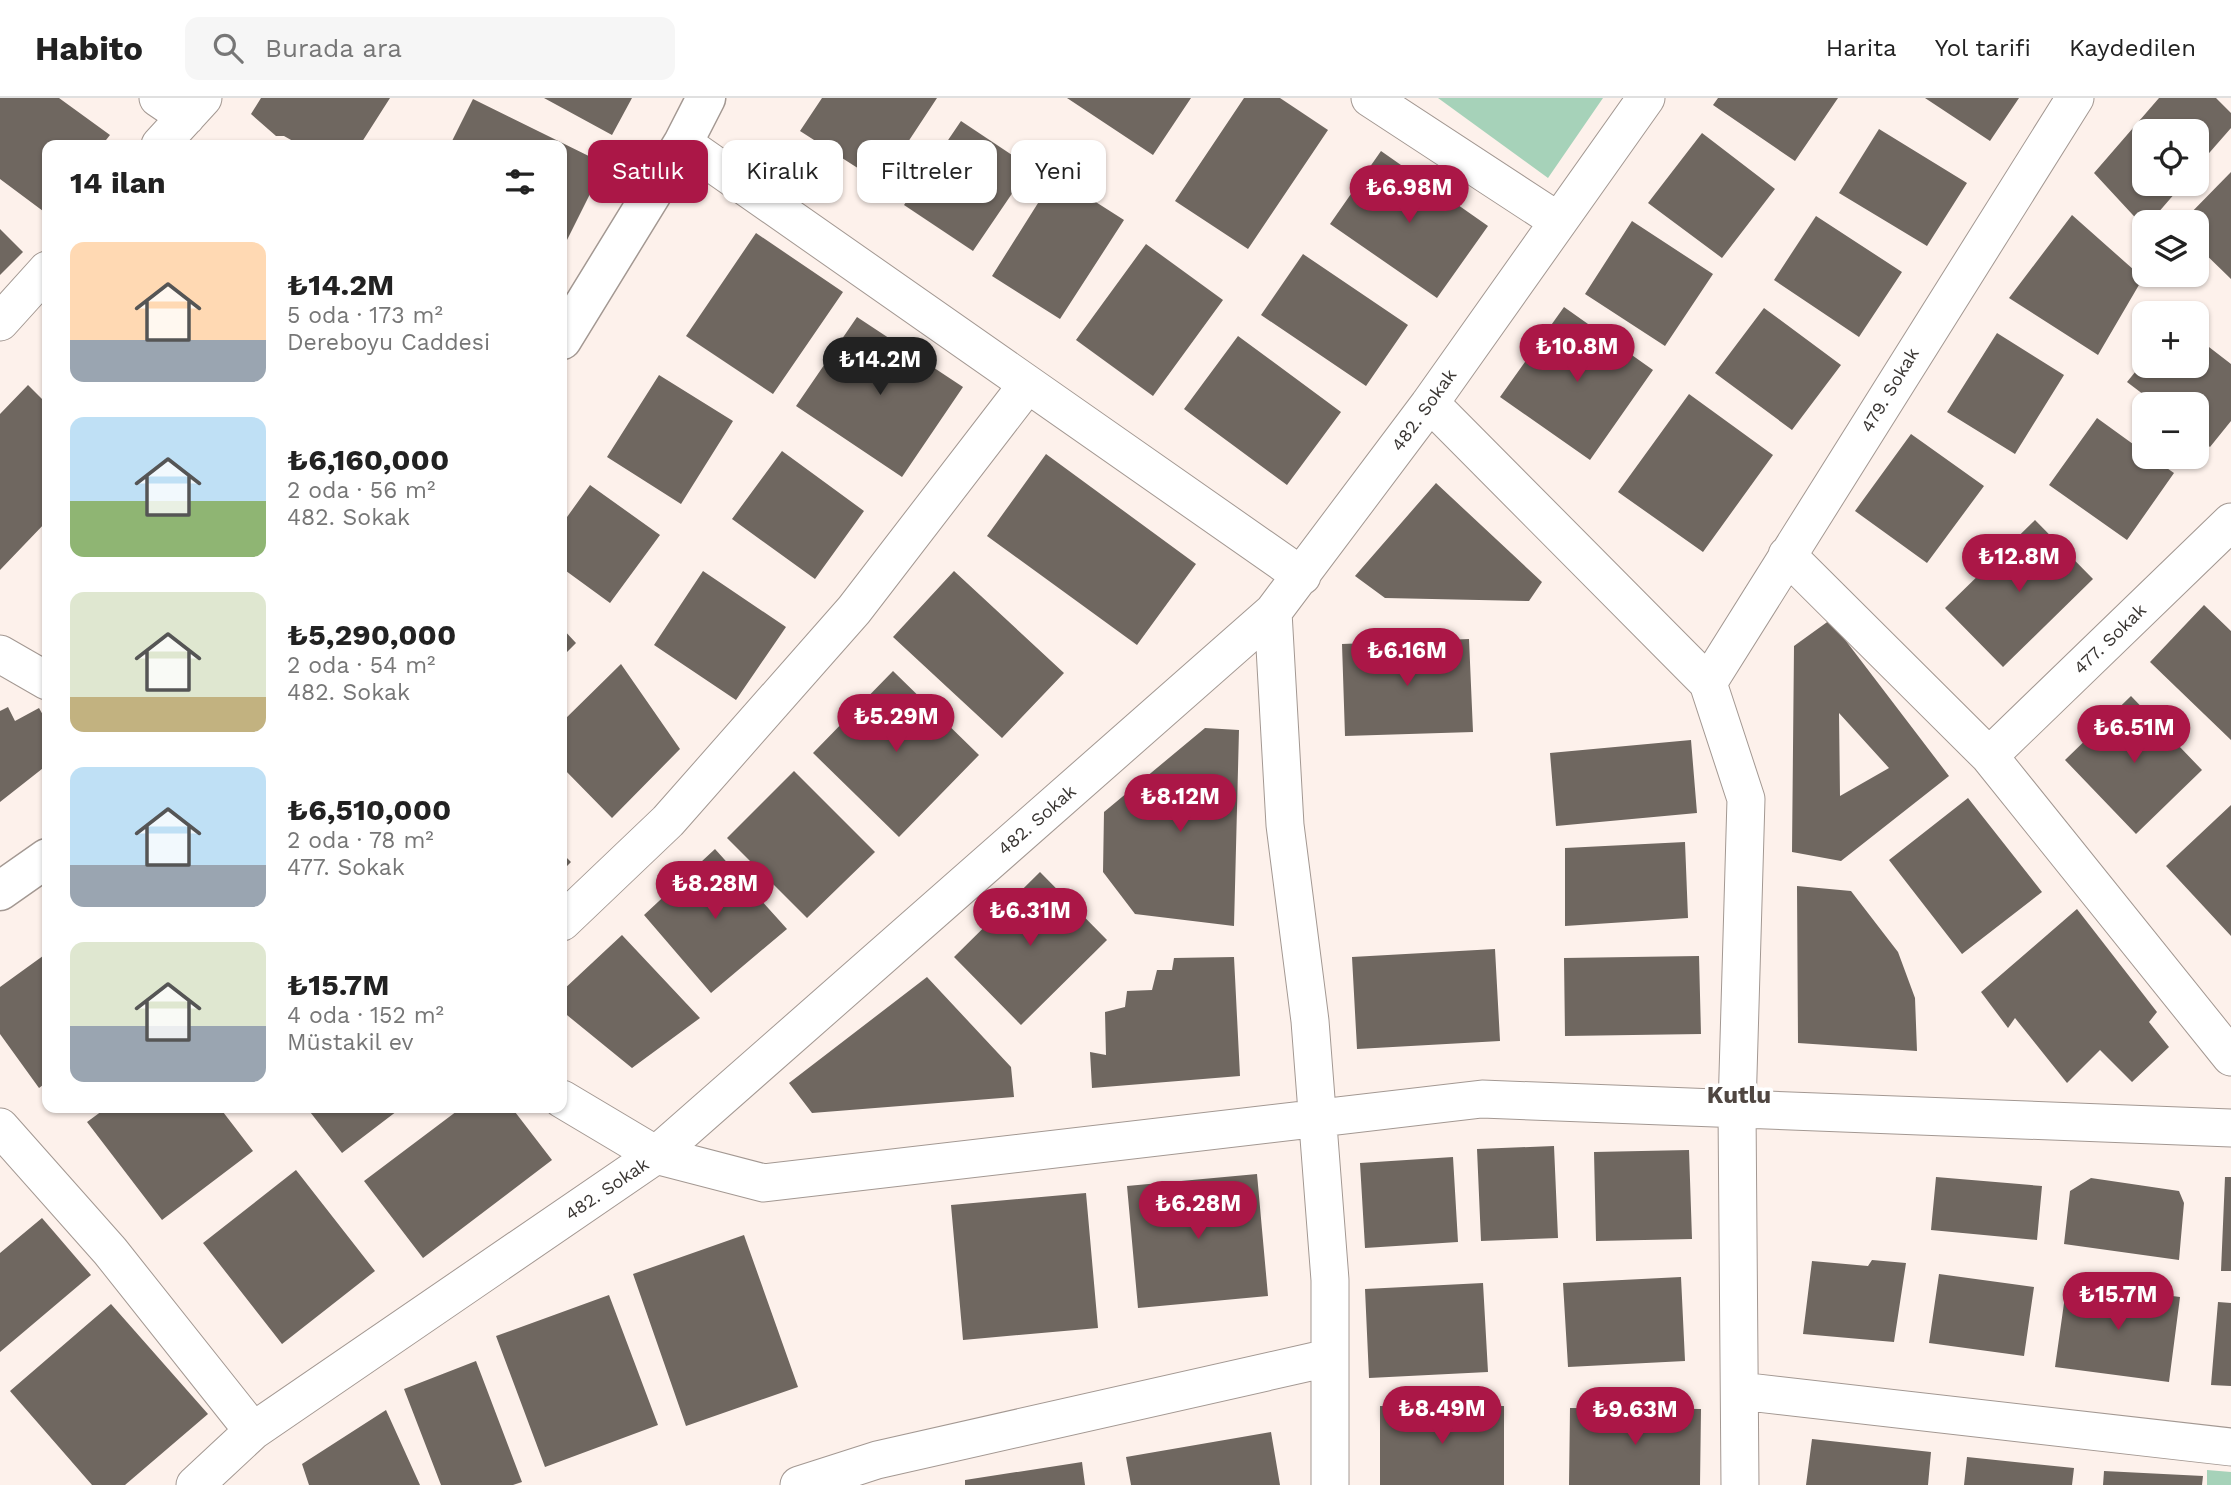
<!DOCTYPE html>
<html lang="tr">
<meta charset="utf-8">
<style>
:root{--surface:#fff;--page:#f6f6f6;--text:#222;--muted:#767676;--line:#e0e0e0;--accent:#ab1747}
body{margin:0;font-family:"Work Sans",sans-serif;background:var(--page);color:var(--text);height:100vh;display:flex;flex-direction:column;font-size:26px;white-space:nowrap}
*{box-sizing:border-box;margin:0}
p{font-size:23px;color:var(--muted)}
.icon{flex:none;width:38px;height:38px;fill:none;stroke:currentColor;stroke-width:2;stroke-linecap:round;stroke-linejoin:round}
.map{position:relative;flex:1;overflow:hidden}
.drawer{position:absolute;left:42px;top:42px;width:525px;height:973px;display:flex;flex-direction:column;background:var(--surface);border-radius:14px;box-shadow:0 2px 5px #0004}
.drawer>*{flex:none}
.hud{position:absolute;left:588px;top:42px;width:665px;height:63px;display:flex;gap:14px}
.controls{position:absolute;left:2132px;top:21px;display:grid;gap:14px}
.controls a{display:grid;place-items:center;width:77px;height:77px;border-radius:14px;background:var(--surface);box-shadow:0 2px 5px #0004;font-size:35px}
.price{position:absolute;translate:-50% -60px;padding:0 16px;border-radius:24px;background:var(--accent);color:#fff;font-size:23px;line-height:46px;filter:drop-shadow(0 2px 4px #0008)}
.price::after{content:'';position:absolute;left:50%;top:42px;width:21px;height:16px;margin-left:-10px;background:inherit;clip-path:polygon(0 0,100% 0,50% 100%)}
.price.selected{background:#222;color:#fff}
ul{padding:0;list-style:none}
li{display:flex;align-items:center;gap:21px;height:175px;padding:0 28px}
li span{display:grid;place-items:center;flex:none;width:196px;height:140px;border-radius:14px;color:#555}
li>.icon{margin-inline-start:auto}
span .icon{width:84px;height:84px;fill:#fffc;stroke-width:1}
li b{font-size:30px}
h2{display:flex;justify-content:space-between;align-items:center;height:84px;padding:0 28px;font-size:30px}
.tag{padding:0 24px;border-radius:14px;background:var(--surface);box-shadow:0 2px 5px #0004;font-size:24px;line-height:63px}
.tag.selected{background:var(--accent);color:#fff}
header{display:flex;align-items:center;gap:42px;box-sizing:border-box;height:98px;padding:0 35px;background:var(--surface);border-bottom:2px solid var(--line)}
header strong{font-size:33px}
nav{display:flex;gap:38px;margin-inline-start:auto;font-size:24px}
.search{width:490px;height:63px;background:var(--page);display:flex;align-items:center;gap:18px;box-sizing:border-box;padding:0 24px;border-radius:14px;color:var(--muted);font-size:26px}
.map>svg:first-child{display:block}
</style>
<header>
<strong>Habito</strong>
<div class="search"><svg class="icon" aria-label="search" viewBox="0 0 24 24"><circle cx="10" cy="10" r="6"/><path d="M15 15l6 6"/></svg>Burada ara</div>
<nav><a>Harita</a><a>Yol tarifi</a><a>Kaydedilen</a></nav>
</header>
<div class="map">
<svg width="2231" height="1387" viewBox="0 0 2231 1387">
<rect width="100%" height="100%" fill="#fdf1eb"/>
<!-- green -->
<path fill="#a6d2b9" d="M 1438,0 L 1603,0 L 1548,80 Z
M 2207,1372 L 2231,1374 L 2231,1387 L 2207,1387 Z"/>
<!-- building -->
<path fill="#6f6760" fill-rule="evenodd" d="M 0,0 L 59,0 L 110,37 L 102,47 L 47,47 L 47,116 L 0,81 Z
M 261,0 L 390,0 L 360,47 L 300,47 L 284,38 L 276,38 L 251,16 Z
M 544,0 L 632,0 L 612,37 Z
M 822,0 L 937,0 L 881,85 L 800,33 Z
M 1067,0 L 1191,0 L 1153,57 Z
M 1244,0 L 1280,0 L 1328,32 L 1248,151 L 1175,103 Z
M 1718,0 L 1838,0 L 1795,63 L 1713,7 Z
M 1925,0 L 2019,0 L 1990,43 Z
M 2159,0 L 2216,0 L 2231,15 L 2231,30 L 2196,70 L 2196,33 L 2144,33 L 2144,86 L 2183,86 L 2150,124 L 2144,124 L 2144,129 L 2094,75 Z
M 473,1 L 605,66 L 562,152 L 562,47 L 450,47 Z
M 961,23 L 1030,69 L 973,153 L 904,107 Z
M 1879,31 L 1967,85 L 1927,148 L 1839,95 Z
M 1702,35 L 1775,91 L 1722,160 L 1648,105 Z
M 1381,53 L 1488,128 L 1437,200 L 1330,126 Z
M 2231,74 L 2231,181 L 2196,147 L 2196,124 L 2182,124 Z
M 1055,78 L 1124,122 L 1060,221 L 992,178 Z
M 2072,117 L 2143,180 L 2098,257 L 2009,200 Z
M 1816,118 L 1902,174 L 1859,239 L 1774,182 Z
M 1632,123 L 1713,176 L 1665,248 L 1585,196 Z
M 0,131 L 23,154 L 0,177 Z
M 756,135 L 843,194 L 773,296 L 686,238 Z
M 1146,146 L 1223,202 L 1153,298 L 1076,242 Z
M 1303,156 L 1408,227 L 1366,288 L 1261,217 Z
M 1564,209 L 1653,272 L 1590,362 L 1500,299 Z
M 1764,210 L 1841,267 L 1792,332 L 1715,275 Z
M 857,219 L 963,289 L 902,379 L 796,308 Z
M 1997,235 L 2064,277 L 2015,356 L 1947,314 Z
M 1238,238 L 1341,314 L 1287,387 L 1184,311 Z
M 2196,239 L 2231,266 L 2231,323 L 2210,349 L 2196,338 L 2196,306 L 2156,306 L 2127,284 L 2144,263 L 2144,268 L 2196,268 Z
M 659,277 L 733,323 L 681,406 L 607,359 Z
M 28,287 L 47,306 L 47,423 L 0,472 L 0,316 Z
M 1689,296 L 1773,357 L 1703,454 L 1618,394 Z
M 2097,320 L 2144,354 L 2144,359 L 2151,359 L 2174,375 L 2127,442 L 2049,387 Z
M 1911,336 L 1984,388 L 1927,465 L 1855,413 Z
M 782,353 L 864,413 L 815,481 L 732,421 Z
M 1046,356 L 1196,466 L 1137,547 L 987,438 Z
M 1436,385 L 1542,484 L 1529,503 L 1385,500 L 1355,478 Z
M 590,387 L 660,437 L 610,505 L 562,470 L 562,426 Z
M 2035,422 L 2093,481 L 2003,569 L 1945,510 Z
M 703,473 L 786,529 L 736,602 L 654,547 Z
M 954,473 L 1064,575 L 1002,640 L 893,539 Z
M 2204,507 L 2231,533 L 2231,642 L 2150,564 Z
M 1830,522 L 1949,678 L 1841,763 L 1792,754 L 1794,548 ZM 1839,615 L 1889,670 L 1840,698 Z
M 562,530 L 576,545 L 562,559 Z
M 1469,541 L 1473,634 L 1345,638 L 1342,546 Z
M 621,566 L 680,651 L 612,720 L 562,669 L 562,624 Z
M 893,573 L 979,657 L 899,739 L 813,655 Z
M 2131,598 L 2202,672 L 2136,736 L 2065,662 Z
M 8,609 L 15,623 L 39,610 L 47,624 L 47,667 L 0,704 L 0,613 Z
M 1205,630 L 1239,632 L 1234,828 L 1135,816 L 1103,774 L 1104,714 Z
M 1691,642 L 1697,715 L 1556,728 L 1550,655 Z
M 794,673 L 875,754 L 807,820 L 727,740 Z
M 1968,700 L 2042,794 L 1962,856 L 1889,762 Z
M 2231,707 L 2231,838 L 2166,768 Z
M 1685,744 L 1688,820 L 1565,828 L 1565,750 Z
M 715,751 L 787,831 L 711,895 L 644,817 Z
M 562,755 L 571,764 L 562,773 Z
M 1040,774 L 1107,842 L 1021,927 L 954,859 Z
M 1797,788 L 1851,793 L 1898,854 L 1915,900 L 1917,953 L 1798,945 Z
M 2077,811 L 2157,914 L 2149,924 L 2169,949 L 2132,984 L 2100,952 L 2067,985 L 2015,920 L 2008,930 L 1981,894 Z
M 622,837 L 700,920 L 632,970 L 562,913 L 562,893 Z
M 1495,851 L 1500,943 L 1357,951 L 1352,859 Z
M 47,855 L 47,984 L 39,990 L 0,936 L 0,889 Z
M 1699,858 L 1701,936 L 1565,938 L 1564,860 Z
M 1234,859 L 1240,978 L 1092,990 L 1090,954 L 1106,957 L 1105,914 L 1125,909 L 1127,893 L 1152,892 L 1157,872 L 1172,872 L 1174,860 Z
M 927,879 L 1011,969 L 1014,999 L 812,1015 L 789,985 Z
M 106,1010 L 220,1010 L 253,1053 L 162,1122 L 87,1024 Z
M 307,1010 L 401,1010 L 342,1055 Z
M 461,1010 L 512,1010 L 552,1062 L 423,1160 L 364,1083 Z
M 1554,1048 L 1558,1140 L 1481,1143 L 1477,1051 Z
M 1689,1052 L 1692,1141 L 1596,1143 L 1594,1054 Z
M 1453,1059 L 1458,1144 L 1365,1150 L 1360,1065 Z
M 296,1072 L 375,1173 L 282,1246 L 203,1145 Z
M 1257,1076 L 1268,1198 L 1138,1210 L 1127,1088 Z
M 1936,1079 L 2042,1088 L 2037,1142 L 1931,1132 Z
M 2225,1079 L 2231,1079 L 2231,1173 L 2221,1173 Z
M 2091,1080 L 2179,1093 L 2184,1105 L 2179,1162 L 2064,1146 L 2070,1093 Z
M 1086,1095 L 1098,1230 L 963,1242 L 951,1107 Z
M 42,1120 L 91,1177 L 0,1254 L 0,1155 Z
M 744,1137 L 798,1289 L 686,1328 L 633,1176 Z
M 1872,1162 L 1906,1165 L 1894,1244 L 1803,1236 L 1812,1163 L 1868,1168 Z
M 1939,1176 L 2034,1189 L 2024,1258 L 1929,1245 Z
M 1681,1179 L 1685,1263 L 1568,1269 L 1563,1185 Z
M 2067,1184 L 2180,1199 L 2169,1284 L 2055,1269 Z
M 1483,1185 L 1488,1274 L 1369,1280 L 1365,1191 Z
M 609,1197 L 658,1327 L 545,1369 L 496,1238 Z
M 2218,1204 L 2231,1205 L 2231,1288 L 2211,1287 Z
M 111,1206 L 208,1316 L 125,1387 L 92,1387 L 10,1293 Z
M 476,1263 L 522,1384 L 513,1387 L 441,1387 L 404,1291 Z
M 1380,1308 L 1504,1308 L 1504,1387 L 1380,1387 Z
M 1570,1310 L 1701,1311 L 1700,1387 L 1569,1387 Z
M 386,1312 L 420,1387 L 309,1387 L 302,1366 Z
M 1271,1334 L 1280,1387 L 1131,1387 L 1126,1359 Z
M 1812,1341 L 1931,1354 L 1928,1387 L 1806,1387 Z
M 1967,1359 L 2074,1370 L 2072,1387 L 1964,1387 Z
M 1082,1364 L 1085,1387 L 965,1387 L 965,1382 Z
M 2104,1373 L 2203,1378 L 2202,1387 L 2103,1387 Z"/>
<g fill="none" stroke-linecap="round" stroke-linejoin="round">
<defs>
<path id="minor" d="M 158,0 L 186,19
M 1370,0 L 1558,123
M 683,45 L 1302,478
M 160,47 L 203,0
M 0,224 L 47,172
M 1430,305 L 1708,585 L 1746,701 L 1737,1011 L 1740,1387
M 1787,457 L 1989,658 L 2231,959
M 1273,514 L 1285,727 L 1310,923 L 1330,1182 L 1330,1387
M 0,556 L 47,583
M 1708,585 L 2075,0
M 1989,658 L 2231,424
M 562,824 L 668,723 L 854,512 L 1027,287
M 562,1001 L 656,1057 L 764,1085 L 1482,1001 L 2231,1030
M 0,1029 L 110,1153 L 253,1333
M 1740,1293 L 2231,1349
M 195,1387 L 253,1333 L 656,1057 L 1273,514 L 1430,305 L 1646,0
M 799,1387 L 877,1362 L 1328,1260"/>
<path id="tertiary" d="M 562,242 L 683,45 L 706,0
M 0,793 L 47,760"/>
</defs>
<!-- minor casing -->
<use href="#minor" stroke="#a39892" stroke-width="39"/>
<!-- tertiary casing -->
<use href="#tertiary" stroke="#a39892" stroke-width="41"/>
<!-- minor -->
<use href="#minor" stroke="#fff" stroke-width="37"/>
<!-- tertiary -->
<use href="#tertiary" stroke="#fff" stroke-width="38"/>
</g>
<g text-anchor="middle" stroke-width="7" stroke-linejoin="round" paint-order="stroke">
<!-- street labels -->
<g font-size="18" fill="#393532" stroke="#fff">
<text transform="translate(1890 292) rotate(-59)" y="6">479. Sokak</text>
<text transform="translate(1424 312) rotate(-54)" y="6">482. Sokak</text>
<text transform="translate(2110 541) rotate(-44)" y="6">477. Sokak</text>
<text transform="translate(1037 722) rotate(-41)" y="6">482. Sokak</text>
<text transform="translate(607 1091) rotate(-34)" y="6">482. Sokak</text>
</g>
<!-- district labels -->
<g font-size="24" font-weight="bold" fill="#504742" stroke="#fff">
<text x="1739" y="1005">Kutlu</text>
</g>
</g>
</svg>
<div class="controls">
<a><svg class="icon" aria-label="locate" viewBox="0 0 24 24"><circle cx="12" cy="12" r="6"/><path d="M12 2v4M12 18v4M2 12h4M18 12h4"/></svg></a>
<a><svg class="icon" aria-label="layers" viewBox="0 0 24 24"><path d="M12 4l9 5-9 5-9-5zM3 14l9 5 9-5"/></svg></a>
<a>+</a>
<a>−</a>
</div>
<b class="price" style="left:1409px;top:127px">₺6.98M</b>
<b class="price" style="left:1577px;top:286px">₺10.8M</b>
<b class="price selected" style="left:880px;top:299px">₺14.2M</b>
<b class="price" style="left:2019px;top:496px">₺12.8M</b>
<b class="price" style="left:1407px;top:590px">₺6.16M</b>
<b class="price" style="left:896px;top:656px">₺5.29M</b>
<b class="price" style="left:2134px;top:667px">₺6.51M</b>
<b class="price" style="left:1180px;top:736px">₺8.12M</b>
<b class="price" style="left:715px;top:823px">₺8.28M</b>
<b class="price" style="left:1030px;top:850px">₺6.31M</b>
<b class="price" style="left:1198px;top:1143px">₺6.28M</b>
<b class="price" style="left:2118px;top:1234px">₺15.7M</b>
<b class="price" style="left:1442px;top:1348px">₺8.49M</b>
<b class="price" style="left:1635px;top:1349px">₺9.63M</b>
<div class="hud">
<a class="tag selected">Satılık</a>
<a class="tag">Kiralık</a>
<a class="tag">Filtreler</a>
<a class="tag">Yeni</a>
</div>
<section class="drawer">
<h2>14 ilan<svg class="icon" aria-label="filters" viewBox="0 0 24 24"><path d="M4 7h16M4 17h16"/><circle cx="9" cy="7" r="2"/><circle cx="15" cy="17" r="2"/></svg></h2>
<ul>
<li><span style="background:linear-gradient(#ffd9b3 70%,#9aa5b1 0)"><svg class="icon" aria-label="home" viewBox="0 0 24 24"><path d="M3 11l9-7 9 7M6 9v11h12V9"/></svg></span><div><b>₺14.2M</b><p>5 oda · 173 m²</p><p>Dereboyu Caddesi</p></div></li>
<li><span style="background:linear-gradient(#bfe0f5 60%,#8fb573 0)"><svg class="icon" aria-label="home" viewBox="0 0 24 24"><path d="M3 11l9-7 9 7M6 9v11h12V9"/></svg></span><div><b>₺6,160,000</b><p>2 oda · 56 m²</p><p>482. Sokak</p></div></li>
<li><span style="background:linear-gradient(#dfe7d0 75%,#c2b280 0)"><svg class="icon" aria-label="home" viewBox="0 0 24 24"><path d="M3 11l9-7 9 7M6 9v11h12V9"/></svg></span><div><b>₺5,290,000</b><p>2 oda · 54 m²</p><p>482. Sokak</p></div></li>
<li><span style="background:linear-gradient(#bfe0f5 70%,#9aa5b1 0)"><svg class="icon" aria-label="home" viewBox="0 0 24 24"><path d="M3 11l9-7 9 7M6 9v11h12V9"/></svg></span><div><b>₺6,510,000</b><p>2 oda · 78 m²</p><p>477. Sokak</p></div></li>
<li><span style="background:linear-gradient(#dfe7d0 60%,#9aa5b1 0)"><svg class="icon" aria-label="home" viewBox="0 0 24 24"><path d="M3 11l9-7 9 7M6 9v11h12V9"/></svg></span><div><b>₺15.7M</b><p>4 oda · 152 m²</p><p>Müstakil ev</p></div></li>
</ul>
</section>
</div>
